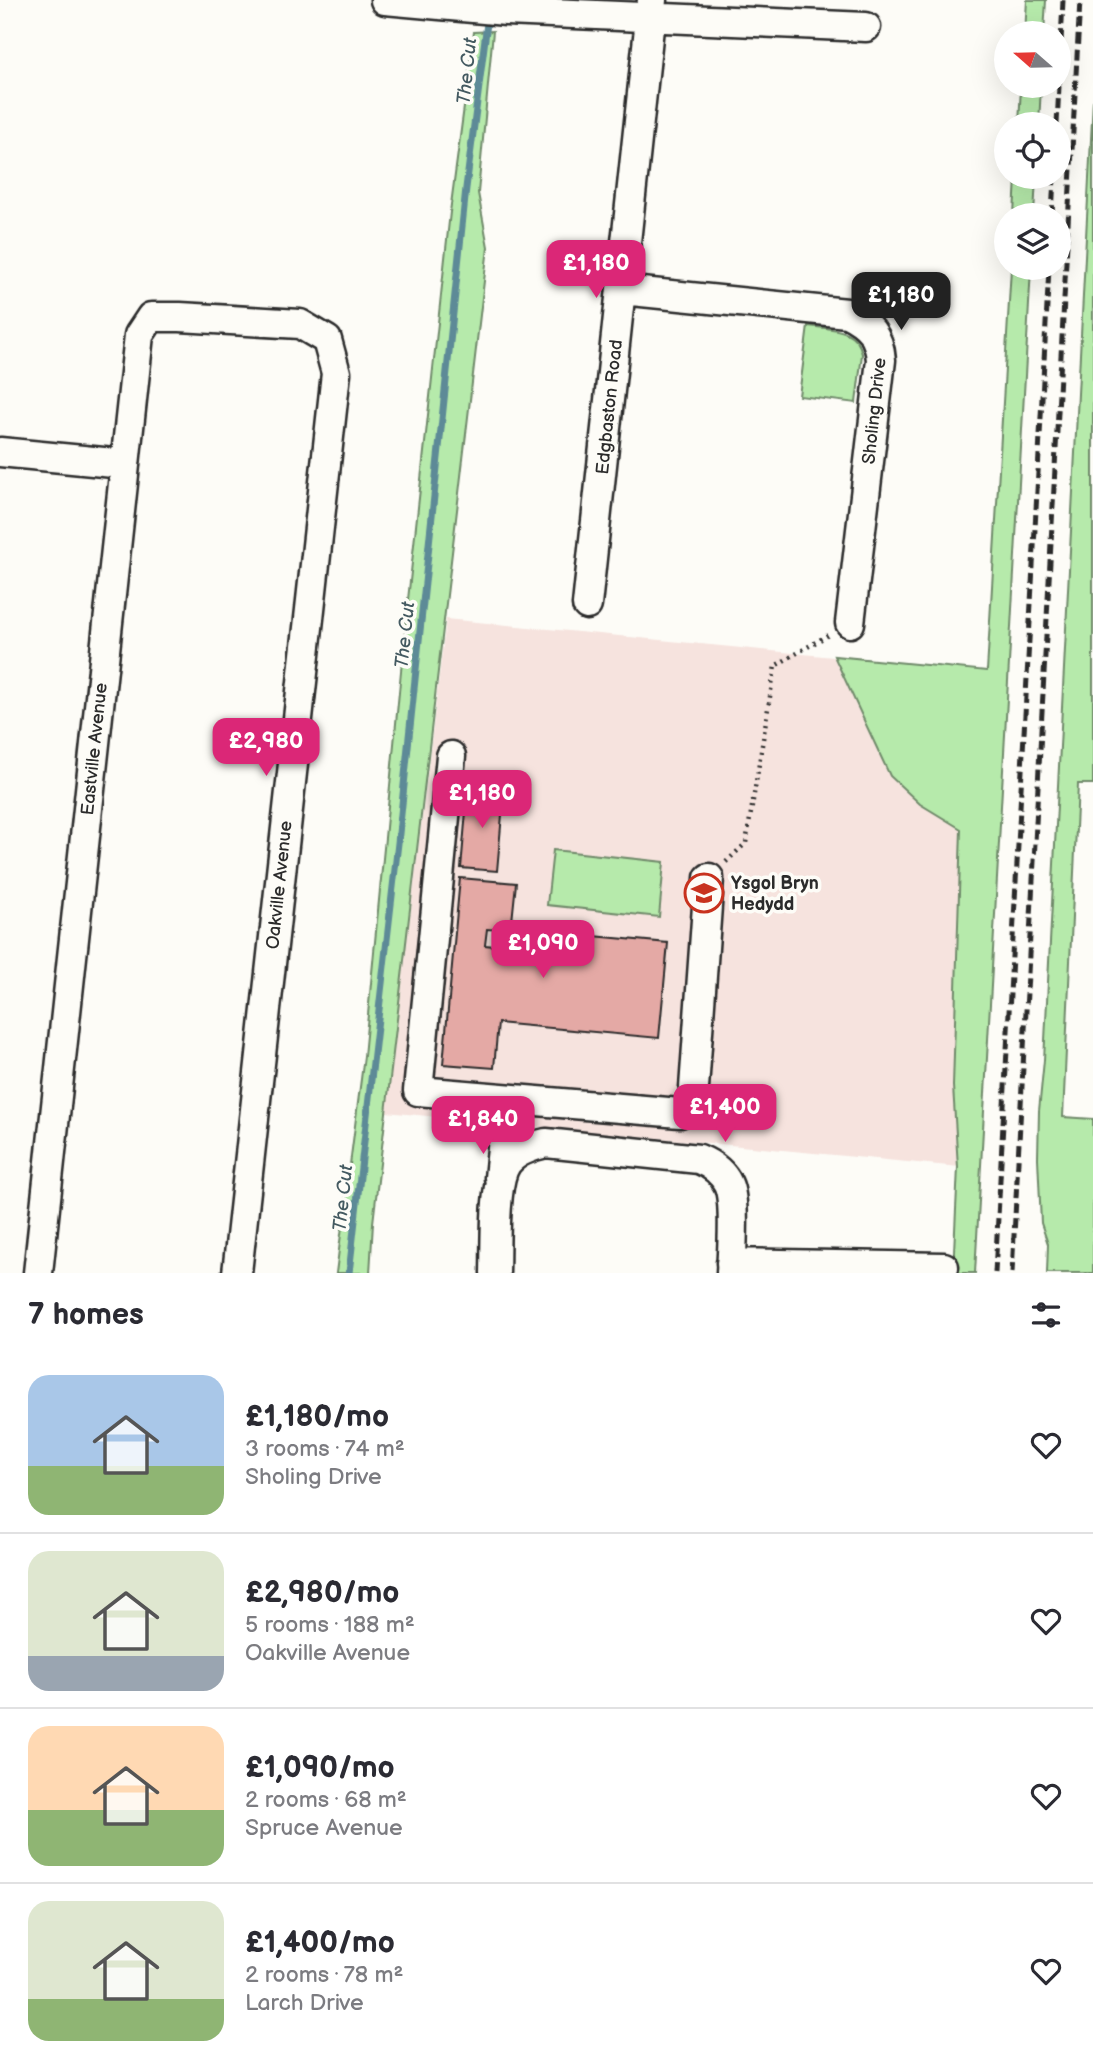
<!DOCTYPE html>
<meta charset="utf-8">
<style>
:root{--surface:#fff;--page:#f7f7f7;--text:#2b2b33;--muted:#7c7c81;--line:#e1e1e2;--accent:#db2777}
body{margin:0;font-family:"Balsamiq Sans",sans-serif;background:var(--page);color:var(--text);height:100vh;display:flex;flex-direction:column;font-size:26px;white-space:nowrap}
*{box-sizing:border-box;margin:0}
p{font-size:23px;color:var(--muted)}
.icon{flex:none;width:38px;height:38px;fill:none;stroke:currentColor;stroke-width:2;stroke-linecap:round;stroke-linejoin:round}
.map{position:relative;height:1273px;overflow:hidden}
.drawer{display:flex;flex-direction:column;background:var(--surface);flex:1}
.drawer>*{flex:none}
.needle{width:46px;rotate:290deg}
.buttons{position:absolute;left:994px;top:21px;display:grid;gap:14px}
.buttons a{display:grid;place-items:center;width:77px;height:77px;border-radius:50%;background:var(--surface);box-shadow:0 7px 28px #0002;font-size:35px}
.price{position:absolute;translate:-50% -60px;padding:0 16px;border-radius:14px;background:var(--accent);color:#fff;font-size:23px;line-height:46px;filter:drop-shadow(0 2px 4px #0008)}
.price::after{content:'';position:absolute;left:50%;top:42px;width:21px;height:16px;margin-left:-10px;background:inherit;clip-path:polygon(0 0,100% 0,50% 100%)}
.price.current{background:#222;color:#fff}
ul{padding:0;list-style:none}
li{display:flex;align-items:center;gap:21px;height:175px;padding:0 28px}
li+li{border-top:2px solid var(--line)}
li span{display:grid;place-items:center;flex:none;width:196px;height:140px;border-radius:21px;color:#555}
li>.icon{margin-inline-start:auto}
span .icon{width:84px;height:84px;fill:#fffc;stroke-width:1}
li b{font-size:30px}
h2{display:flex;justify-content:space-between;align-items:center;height:84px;padding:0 28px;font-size:30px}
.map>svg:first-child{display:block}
</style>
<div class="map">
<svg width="1093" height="1273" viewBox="0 0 1093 1273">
<rect width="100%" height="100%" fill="#fdfcf7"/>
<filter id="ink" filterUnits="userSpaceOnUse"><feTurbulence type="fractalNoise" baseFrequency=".0143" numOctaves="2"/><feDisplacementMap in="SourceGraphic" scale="14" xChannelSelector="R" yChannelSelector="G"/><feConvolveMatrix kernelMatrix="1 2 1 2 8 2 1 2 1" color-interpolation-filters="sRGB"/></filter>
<g filter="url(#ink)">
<!-- built -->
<path fill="#f6e3de" d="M 446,619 L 1008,674 L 980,1169 L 386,1112 Z"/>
<!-- green -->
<path fill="#b6eaab" stroke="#708a6b" stroke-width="2" d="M 1027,0 L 1046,0 L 1044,33 L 1025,33 Z
M 493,31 L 478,193 L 488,247 L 373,1223 L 370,1273 L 336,1273 L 364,1056 L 407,609 L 450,212 L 474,32 Z
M 1021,86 L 1041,86 L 1039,124 L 1019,124 Z
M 1093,100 L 1093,784 L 1078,784 L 1063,1117 L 1093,1119 L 1093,1273 L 1047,1273 L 1048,1244 L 1041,1223 L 1038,1158 L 1039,1111 L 1044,1060 Z
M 1016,177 L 1036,177 L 1034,215 L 1014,215 Z
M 1011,268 L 1031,268 L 975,1273 L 953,1273 L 958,1167 L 953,1086 L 961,829 L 920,804 L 890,776 L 834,656 L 987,671 Z
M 808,326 C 829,329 858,327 862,354 L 856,403 L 799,396 Z
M 553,850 L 664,862 L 659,917 L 547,905 Z"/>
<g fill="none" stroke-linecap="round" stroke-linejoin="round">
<!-- stream -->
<path stroke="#5d8a97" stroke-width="7" d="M 349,1273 L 398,843 L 466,188 L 488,15"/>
</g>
<!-- building -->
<path fill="#e4a9a5" stroke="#2b2b2b" stroke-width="2" d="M 468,789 L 504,792 L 497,871 L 461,868 Z
M 460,878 L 516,883 L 511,931 L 487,929 L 485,945 L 527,949 L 529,930 L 668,943 L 659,1038 L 498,1023 L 494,1068 L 443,1064 Z"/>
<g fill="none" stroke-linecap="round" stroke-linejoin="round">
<defs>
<path id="minor" d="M 385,0 L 506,11 L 866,27
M 622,290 L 847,313 C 869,324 879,335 881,360 L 850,623
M 0,452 L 124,464
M 587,605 L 652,0
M 451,756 L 418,1091 L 680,1113 L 693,1102 L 709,878
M 499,1178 L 507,1099
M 731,1263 L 944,1267
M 38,1273 L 139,335 L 151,317 L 180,317 L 300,324 L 327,340 L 336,373 L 237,1273
M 495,1273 C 496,1247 493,1182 507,1163 C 516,1151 533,1146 546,1143 L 699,1159 C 711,1164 722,1171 728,1184 C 736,1201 732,1252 731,1273"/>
</defs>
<!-- minor casing -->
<use href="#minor" stroke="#2b2b2b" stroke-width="33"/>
<!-- path -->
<path stroke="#2b2b2b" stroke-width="4.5" stroke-dasharray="2 5" stroke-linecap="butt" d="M 726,862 L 746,843 L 775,666 L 828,635"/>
<!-- minor -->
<use href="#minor" stroke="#fdfcf7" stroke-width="28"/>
<!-- rail -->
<path stroke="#2b2b2b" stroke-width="5" stroke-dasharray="10 5" stroke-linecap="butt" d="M 1059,85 L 1063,0
M 1057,124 L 1059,86
M 1052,215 L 1054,177
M 995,1273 L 1049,268
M 1012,1273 L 1080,0"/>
</g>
</g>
<!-- icons -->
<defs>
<symbol id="school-ring" viewBox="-11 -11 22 22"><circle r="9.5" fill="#fdfcf7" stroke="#c8321e" stroke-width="1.5"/><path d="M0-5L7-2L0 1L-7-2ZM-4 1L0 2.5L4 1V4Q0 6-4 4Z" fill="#c8321e"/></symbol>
</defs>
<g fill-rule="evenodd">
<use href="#school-ring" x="682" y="871" width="44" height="44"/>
</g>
<g text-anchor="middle" stroke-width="7" stroke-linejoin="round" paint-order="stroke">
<!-- street labels -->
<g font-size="18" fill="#2b2b2b" stroke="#fdfcf7">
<text transform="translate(609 407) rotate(-84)" y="6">Edgbaston Road</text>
<text transform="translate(874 411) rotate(-84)" y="6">Sholing Drive</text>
<text transform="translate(94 749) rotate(-84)" y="6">Eastville Avenue</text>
<text transform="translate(279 885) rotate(-84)" y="6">Oakville Avenue</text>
</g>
<!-- poi labels -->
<g font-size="18" font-weight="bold" fill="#2b2b2b" stroke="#fdfcf7" text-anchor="start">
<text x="731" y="889">Ysgol Bryn<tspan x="731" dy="21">Hedydd</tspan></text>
</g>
<!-- water labels -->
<g font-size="19" font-style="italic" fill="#445a61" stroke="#fdfcf7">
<text transform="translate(466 71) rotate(-84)" y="7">The Cut</text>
<text transform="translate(404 635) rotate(-84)" y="7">The Cut</text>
<text transform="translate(342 1198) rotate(-84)" y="7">The Cut</text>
</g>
</g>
</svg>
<div class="buttons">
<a><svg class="needle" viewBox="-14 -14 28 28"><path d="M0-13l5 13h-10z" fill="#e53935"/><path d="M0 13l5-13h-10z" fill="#7c7c81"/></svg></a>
<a><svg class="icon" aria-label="locate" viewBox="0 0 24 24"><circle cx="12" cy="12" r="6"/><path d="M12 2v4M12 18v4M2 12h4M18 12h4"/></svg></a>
<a><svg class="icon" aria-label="layers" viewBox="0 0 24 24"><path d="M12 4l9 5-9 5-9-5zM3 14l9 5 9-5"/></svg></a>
</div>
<b class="price" style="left:596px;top:300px">£1,180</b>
<b class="price current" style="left:901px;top:332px">£1,180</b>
<b class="price" style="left:266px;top:778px">£2,980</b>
<b class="price" style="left:482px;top:830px">£1,180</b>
<b class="price" style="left:543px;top:980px">£1,090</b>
<b class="price" style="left:725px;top:1144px">£1,400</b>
<b class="price" style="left:483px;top:1156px">£1,840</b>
</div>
<section class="drawer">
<h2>7 homes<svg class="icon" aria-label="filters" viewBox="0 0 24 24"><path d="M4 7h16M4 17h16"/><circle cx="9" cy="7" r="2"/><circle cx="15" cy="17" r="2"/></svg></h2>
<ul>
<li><span style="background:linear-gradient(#a9c7e8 65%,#8fb573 0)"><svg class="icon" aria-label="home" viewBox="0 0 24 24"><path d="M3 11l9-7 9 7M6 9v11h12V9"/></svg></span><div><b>£1,180/mo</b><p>3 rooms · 74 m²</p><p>Sholing Drive</p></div><svg class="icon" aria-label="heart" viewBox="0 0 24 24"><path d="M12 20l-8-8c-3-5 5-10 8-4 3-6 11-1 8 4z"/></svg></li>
<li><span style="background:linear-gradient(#dfe7d0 75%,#9aa5b1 0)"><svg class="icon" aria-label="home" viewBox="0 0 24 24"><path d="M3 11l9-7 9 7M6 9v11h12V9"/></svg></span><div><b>£2,980/mo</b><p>5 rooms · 188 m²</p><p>Oakville Avenue</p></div><svg class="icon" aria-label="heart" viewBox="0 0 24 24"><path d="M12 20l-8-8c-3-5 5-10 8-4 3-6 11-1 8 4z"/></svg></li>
<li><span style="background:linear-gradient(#ffd9b3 60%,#8fb573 0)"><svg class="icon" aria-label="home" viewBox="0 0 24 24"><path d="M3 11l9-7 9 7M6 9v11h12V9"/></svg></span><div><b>£1,090/mo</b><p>2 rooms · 68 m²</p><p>Spruce Avenue</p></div><svg class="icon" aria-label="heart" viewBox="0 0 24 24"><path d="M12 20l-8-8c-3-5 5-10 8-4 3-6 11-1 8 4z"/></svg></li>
<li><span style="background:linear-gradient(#dfe7d0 70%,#8fb573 0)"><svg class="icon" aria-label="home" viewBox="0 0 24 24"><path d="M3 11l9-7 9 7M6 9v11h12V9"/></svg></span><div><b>£1,400/mo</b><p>2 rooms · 78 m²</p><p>Larch Drive</p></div><svg class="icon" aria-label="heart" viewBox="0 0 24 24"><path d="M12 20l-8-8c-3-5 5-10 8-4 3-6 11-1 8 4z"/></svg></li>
</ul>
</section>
